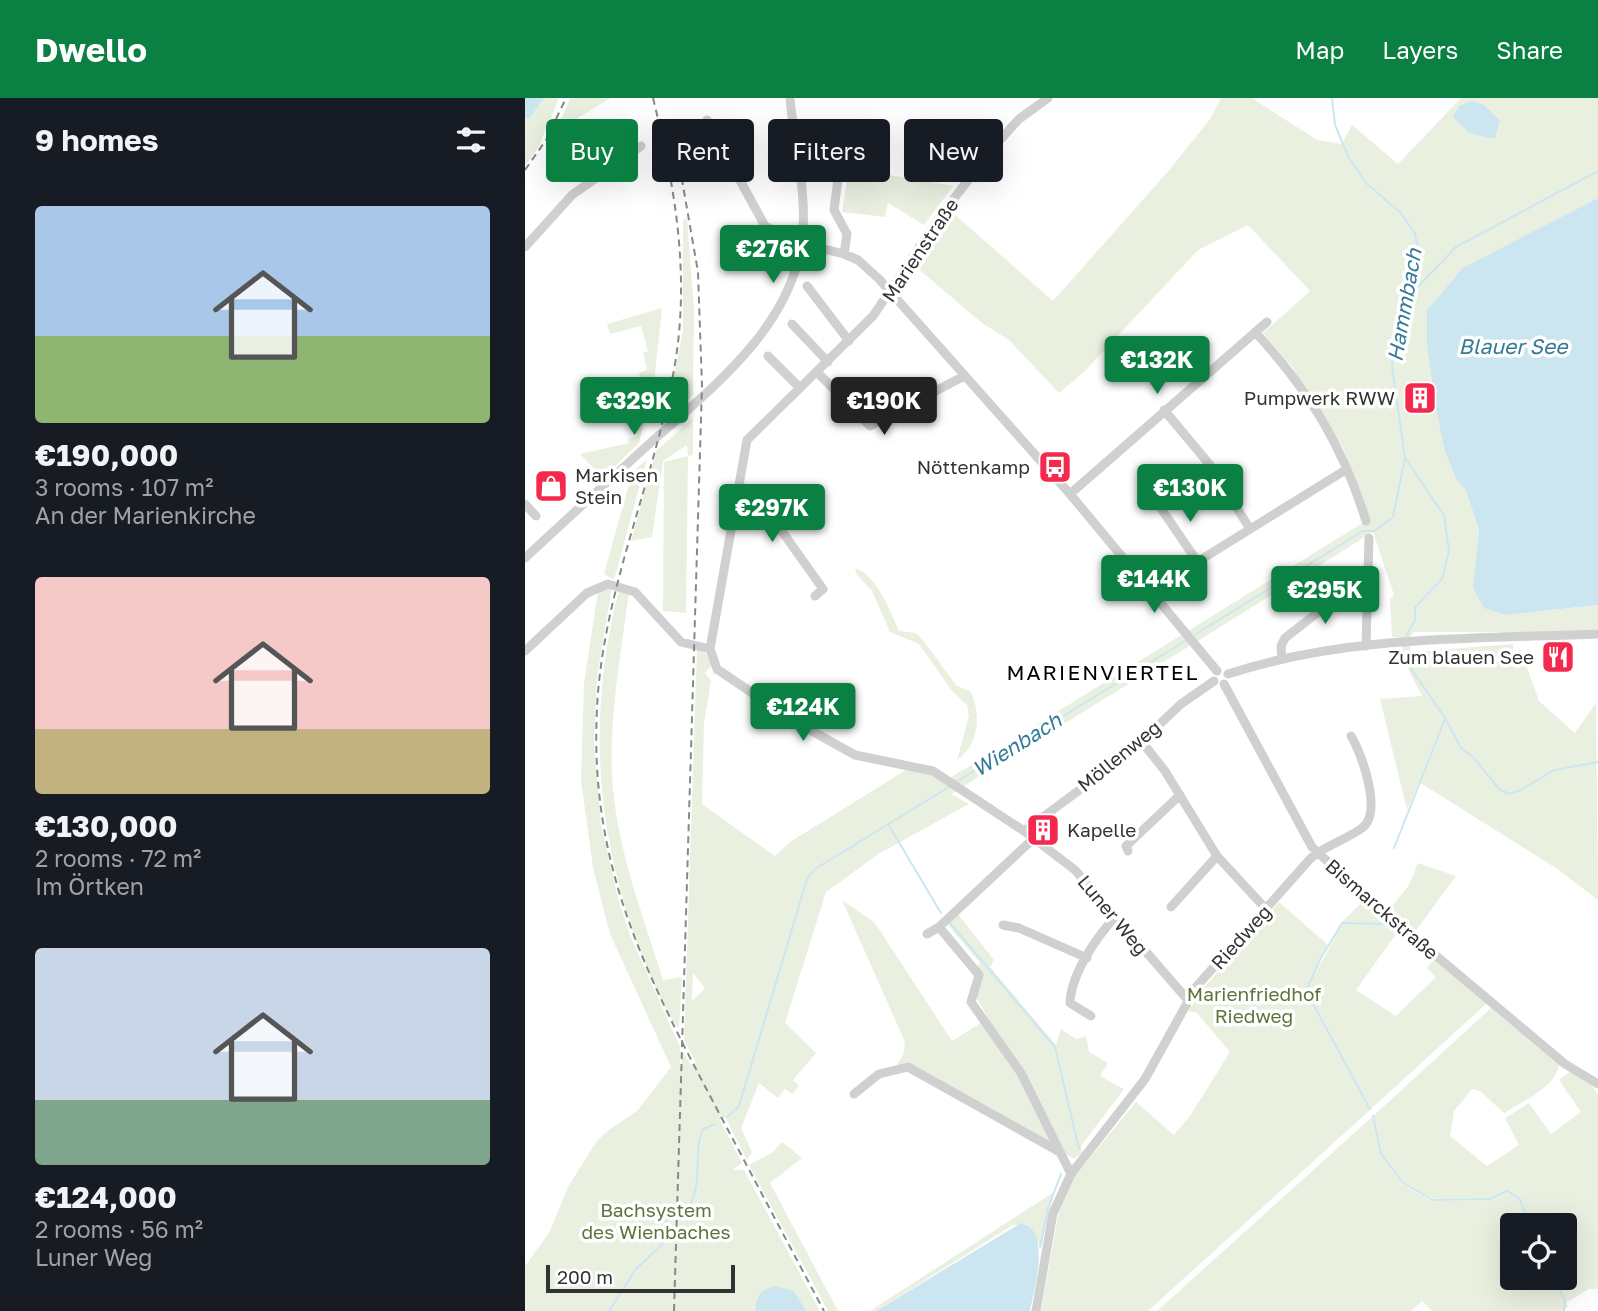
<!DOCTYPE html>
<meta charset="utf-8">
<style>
:root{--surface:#171b24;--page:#242831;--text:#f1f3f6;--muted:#9ea1a6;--accent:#0b8043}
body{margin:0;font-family:"Golos Text",sans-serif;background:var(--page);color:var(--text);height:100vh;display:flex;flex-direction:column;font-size:26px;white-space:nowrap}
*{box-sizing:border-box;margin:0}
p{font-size:23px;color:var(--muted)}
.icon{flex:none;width:38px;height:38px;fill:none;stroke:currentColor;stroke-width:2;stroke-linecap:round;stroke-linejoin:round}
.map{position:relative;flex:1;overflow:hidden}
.sheet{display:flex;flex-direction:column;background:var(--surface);width:525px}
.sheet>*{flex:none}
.banner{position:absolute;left:21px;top:21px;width:665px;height:63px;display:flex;gap:14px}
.tools{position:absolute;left:975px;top:1115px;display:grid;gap:14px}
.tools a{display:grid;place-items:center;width:77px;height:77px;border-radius:7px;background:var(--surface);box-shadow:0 7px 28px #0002;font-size:35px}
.scale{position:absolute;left:21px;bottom:18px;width:189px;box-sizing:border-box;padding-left:7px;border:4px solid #333;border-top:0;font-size:19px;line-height:24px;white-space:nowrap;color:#333;-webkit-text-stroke:5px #fff;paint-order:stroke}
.price{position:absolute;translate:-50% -60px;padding:0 16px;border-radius:7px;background:var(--accent);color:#fff;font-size:23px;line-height:46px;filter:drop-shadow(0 2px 4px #0008)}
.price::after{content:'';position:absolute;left:50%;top:42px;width:21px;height:16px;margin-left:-10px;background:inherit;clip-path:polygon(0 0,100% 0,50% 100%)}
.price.current{background:#222;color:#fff}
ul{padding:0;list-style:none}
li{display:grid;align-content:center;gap:14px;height:371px;padding:0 35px}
li span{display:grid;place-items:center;height:217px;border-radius:7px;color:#555}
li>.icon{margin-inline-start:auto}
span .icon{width:126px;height:126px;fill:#fffc;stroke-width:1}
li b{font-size:30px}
h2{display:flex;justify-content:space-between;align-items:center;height:84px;padding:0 35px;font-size:30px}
.pill{padding:0 24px;border-radius:7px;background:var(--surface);box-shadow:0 7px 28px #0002;font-size:24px;line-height:63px}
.pill.current{background:var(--accent);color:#fff}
header{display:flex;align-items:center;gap:42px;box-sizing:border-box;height:98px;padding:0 35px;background:var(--accent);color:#fff}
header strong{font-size:33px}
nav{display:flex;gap:38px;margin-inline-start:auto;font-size:24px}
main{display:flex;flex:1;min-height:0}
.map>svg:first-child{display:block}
</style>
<header>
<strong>Dwello</strong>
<nav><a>Map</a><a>Layers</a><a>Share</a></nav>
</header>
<main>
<section class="sheet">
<h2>9 homes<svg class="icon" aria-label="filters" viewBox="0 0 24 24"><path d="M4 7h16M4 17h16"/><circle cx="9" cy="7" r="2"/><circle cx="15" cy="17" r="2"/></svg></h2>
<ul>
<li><span style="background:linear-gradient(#a9c7e8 60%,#8fb573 0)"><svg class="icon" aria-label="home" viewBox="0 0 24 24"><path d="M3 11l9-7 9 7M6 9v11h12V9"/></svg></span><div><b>€190,000</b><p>3 rooms · 107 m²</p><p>An der Marienkirche</p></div></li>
<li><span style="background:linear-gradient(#f6c9c9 70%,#c2b280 0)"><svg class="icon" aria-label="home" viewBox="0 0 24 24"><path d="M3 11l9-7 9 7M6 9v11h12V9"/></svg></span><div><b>€130,000</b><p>2 rooms · 72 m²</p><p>Im Örtken</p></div></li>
<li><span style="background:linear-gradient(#c9d6e8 70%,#7fa58c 0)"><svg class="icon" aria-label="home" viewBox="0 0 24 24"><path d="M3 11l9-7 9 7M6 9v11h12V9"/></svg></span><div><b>€124,000</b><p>2 rooms · 56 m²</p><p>Luner Weg</p></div></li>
</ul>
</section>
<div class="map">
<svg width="1073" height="1213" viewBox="0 0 1073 1213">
<rect width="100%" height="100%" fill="#fff"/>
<!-- green -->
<path fill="#eaf0e0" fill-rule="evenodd" d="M 0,0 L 34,0 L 14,48 L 0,68 Z
M 45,0 L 86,0 L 36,30 L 33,29 Z
M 696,0 L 727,0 L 792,42 L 817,46 L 827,27 L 873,66 L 936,0 L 1073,0 L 1073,100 L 1030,123 L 902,212 L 902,250 L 910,304 L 931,381 L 941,393 L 954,432 L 952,456 L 981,517 L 1073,507 L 1073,532 L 987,537 L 976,534 L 888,534 L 884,542 L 886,554 L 988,546 L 988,554 L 1001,567 L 1014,603 L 1050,635 L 1071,605 L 1073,802 L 1031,770 L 894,684 L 882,712 L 855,601 L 897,598 L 884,573 L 874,539 L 867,539 L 865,501 L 869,497 L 848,434 L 426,696 L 444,706 L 355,755 L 301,794 L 260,925 L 291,955 L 268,982 L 274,988 L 267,996 L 260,991 L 253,1000 L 234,985 L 216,1030 L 227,1054 L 222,1062 L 200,1019 L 195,1022 L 217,1065 L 207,1072 L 219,1072 L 295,1213 L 0,1213 L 0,1168 L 24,1135 L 43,1089 L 71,1044 L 81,1034 L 112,1013 L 146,969 L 85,836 L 68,770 L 56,682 L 59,585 L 73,494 L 87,489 L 72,579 L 69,645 L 76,726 L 94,804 L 105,837 L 155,949 L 155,975 L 158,954 L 166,967 L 171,964 L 159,942 L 172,551 L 181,556 L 187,567 L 180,575 L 186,583 L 179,625 L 177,706 L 250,758 L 265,744 L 381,672 L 328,660 L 261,624 L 191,576 L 187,577 L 189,574 L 326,658 L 404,674 L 420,683 L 844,421 L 819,352 L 768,270 L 738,235 L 785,193 L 723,127 L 673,152 L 559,274 L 534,295 L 484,242 L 457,225 L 391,169 L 427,114 L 528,203 L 646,70 L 685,21 ZM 168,875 L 180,890 L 167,903 Z
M 324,70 L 428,88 L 399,127 L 363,105 L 360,119 L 317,114 Z
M 162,120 L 169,212 L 168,297 L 141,321 L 158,232 L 158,122 Z
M 137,210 L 130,276 L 114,345 L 80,378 L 75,377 L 55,356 L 104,345 L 103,341 L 112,338 L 104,310 L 122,304 L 114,275 L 122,272 L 118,255 L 123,253 L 116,228 L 85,236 L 82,226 Z
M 168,320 L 168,357 L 163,358 L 161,515 L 138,513 L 139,364 L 163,358 L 162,347 L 138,363 L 127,439 L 106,443 L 131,353 Z
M 122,361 L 89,482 L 79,476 L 104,386 L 101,381 L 0,475 Z
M 330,470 C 352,477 365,513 374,533 L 391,535 L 397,541 L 432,588 L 445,593 C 457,615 454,647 432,662 L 444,618 L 442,607 L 427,593 L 394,546 L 365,534 L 347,493 L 332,477 Z
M 94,492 L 104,494 C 96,554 82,632 88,691 C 94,757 119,820 138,882 L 157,879 L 154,931 C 138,911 126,880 116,855 C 70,735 62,616 94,492 Z
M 893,765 L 931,778 L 890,834 L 864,812 L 884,787 Z
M 826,789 L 962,905 L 846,1011 L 781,893 L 817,826 L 859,826 L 816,825 L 837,804 L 823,792 ZM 874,832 L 909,861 L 902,870 L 911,879 L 871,918 L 831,892 Z
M 317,802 L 350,825 L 427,943 L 459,923 L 494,975 L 529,1049 L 383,967 L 371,968 L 378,957 L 380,944 Z
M 754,804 L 803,847 L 780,893 L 845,1012 L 623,1213 L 516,1213 L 535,1107 L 549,1079 L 611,1004 L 649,1037 L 665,1018 L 705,954 L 672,915 L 663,913 L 681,887 Z
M 433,816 L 469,862 L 465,869 L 531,947 L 536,931 L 551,941 L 561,938 L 564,954 L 583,965 L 575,978 L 599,991 L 556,1048 L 557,1055 L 549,1061 L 536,1053 L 447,891 L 451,870 L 455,865 L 423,827 Z
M 966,910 L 1034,967 C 1030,990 998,1003 979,1015 L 955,993 L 947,991 L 929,1013 L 925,1038 L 962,1068 L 994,1047 L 980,1020 L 1004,1005 L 1026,1036 L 1056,1014 L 1034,982 L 1044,974 L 1066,986 L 1073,997 L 1073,1191 L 1064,1191 L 1041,1205 L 1039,1201 L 1043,1209 L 1037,1213 L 907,1213 L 897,1203 L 886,1213 L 632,1213 L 847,1019 L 856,1057 L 877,1086 L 907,1103 L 965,1102 L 982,1094 L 993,1100 L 1003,1127 L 987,1127 L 987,1180 L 1027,1180 L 1032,1187 L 1029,1180 L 1040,1180 L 1040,1127 L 1006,1127 L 994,1100 L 982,1093 L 965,1100 L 909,1101 L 879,1085 L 857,1056 L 848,1018 Z
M 257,1044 L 277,1060 L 245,1085 L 313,1213 L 303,1213 L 224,1067 L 248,1054 Z
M 529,1094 L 516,1150 L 502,1126 L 488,1127 L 351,1213 L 345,1213 Z"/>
<!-- water -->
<path fill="#cce6f1" d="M 0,0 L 19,0 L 4,21 L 0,20 Z
M 947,3 L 959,7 L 975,22 L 970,41 L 944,35 L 928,19 L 934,8 Z
M 1073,100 L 1073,507 L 981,517 L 959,510 L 948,490 L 954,432 L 941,393 L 931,381 L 919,350 L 910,304 L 902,250 L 902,212 L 938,170 Z
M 496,1125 C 527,1131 509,1192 505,1213 L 351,1213 Z
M 249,1188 L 269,1193 L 281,1213 L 230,1213 C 231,1199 235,1192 249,1188 Z"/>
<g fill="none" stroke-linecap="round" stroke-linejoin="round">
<!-- stream -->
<path stroke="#cce6f1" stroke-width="2" d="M 807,0 L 810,27 L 824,60 L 841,85 L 876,115 L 890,136 L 893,151 L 884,198 L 870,240 L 867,269 L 880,360 L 919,417 L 924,453 L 917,481 L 890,509 L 890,522 L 880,540
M 885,197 L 931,149 L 1073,73
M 666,539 L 838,433 L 849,433 L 868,419 L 880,360
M 880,554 L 885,569 L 920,620 L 936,650 L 949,660 L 974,691 L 984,696 L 996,692 L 1029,672 L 1073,664
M 431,684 L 662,542
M 363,726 L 416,815
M 869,750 L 920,621
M 424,824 L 530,949 L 554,1051
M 845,1011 L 781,893 L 796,860 L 817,825 L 858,826 L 864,823
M 848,1018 L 856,1056 L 878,1085 L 908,1102 L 965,1101 L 982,1093 L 994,1100 L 1005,1127
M 202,1019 L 214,1008 L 282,781 L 290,771 L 424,689
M 156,1109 L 165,1107 C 178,1082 168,1052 178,1031 L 190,1026
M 515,1149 L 523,1110 L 536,1076
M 1028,1180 L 1040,1202 L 1039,1213
M 84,1213 L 111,1171 L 137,1147 L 143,1113 L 149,1111"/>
<!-- minor -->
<path stroke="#d0d0d0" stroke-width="9" d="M 523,0 L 494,21 L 467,51 L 414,120 L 348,218 L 222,342 L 185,551 L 192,571 L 269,623 L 330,657 L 408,673 L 499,733 L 550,772 L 662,901
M 182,22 L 240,128 L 264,142 L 319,156 L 333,162 L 354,181 L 545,396 L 692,573
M 317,50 L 309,112 L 322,136 L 319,156
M 0,149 L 47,97 L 116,48
M 282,188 L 324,243
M 267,226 L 303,264
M 730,234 C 783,291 818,348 841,423
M 243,258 L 275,290
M 292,274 L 345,328 L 439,278
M 639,312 L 685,367 L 725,431
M 545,396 L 742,224
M 211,398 L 234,401 L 298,491 L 290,498
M 0,406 L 11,418
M 633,406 L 672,463
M 0,460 C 41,422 81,385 122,348 C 184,292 265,232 277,143 C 283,96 269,47 265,0
M 627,492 L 822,371
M 841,548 L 844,440
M 0,553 L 62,495 L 83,486 L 110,494 L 156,544 L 185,551
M 757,561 L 756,548 L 760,540 L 810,501 L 824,486
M 703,576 C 821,537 949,541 1073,536
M 699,586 L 787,749 L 841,799 L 1040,966 L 1073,986
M 617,644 L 640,673 L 692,758 L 741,811
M 499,733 L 603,656 L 656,606 L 689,583
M 603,753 L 601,748 L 655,697
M 646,809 L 692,758
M 478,827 L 494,830 L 562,860
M 414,829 L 454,877 L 446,904 L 496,975 L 546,1076
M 402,836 L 414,829 L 509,740
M 566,918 L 545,905 C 546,876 571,840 590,819
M 329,996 L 354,976 L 383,969 L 533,1053
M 511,1213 L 528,1115 L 546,1076 L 620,981 L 671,889 L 785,761 C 800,747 821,742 837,730 C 858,715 837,656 826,638"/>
<!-- rail -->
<path stroke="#888" stroke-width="2" stroke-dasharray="7 5" stroke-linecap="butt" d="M 128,0 C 150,89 165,175 150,266 C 130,383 78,490 72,610 C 64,770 122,878 194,1015 C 229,1081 264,1147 299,1213
M 0,72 L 21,42 L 41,0
M 149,1213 L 177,288 L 173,174 L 157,82"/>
</g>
<!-- icons -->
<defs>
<symbol id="building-square" viewBox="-11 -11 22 22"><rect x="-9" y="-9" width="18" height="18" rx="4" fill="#f5294d" stroke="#fff"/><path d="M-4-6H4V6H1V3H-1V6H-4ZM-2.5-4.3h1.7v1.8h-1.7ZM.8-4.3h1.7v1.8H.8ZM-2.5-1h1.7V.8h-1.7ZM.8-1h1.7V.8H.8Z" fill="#fff"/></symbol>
<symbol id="bus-square" viewBox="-11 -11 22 22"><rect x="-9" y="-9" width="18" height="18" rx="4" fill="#f5294d" stroke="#fff"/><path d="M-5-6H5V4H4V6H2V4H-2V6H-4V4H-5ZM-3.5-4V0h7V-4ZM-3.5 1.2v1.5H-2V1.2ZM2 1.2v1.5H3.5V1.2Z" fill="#fff"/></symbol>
<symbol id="shop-square" viewBox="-11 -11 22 22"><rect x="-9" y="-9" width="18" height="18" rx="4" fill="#f5294d" stroke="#fff"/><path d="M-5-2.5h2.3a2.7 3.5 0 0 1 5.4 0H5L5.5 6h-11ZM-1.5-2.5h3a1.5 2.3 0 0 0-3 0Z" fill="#fff"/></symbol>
<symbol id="restaurant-square" viewBox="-11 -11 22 22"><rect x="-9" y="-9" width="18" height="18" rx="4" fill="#f5294d" stroke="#fff"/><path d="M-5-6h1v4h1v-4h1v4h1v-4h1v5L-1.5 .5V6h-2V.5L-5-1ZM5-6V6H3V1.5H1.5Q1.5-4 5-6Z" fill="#fff"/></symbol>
</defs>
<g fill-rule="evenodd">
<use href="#building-square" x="876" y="281" width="38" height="38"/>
<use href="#bus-square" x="511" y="350" width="38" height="38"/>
<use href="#shop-square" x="7" y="369" width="38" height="38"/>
<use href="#restaurant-square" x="1014" y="540" width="38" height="38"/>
<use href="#building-square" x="499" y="713" width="38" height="38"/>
</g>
<g text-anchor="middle" stroke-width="7" stroke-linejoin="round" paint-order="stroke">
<!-- street labels -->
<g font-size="19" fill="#333" stroke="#fff">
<text transform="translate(395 152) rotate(-56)" y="7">Marienstraße</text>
<text transform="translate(594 658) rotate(-39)" y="7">Möllenweg</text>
<text transform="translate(857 811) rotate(41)" y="7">Bismarckstraße</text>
<text transform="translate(588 817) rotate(50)" y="7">Luner Weg</text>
<text transform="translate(716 839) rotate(-48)" y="7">Riedweg</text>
</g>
<!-- poi labels -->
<g font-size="19" fill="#333" stroke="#fff" text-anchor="end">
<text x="870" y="307">Pumpwerk RWW</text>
<text x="505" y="376">Nöttenkamp</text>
<text x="50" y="384" text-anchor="start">Markisen<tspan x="50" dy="22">Stein</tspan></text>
<text x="1009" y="566">Zum blauen See</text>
<text x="542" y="739" text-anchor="start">Kapelle</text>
</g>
<!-- park labels -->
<g font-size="19" fill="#5b743a" stroke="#fff">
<text x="729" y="903">Marienfriedhof<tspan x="729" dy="22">Riedweg</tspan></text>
<text x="131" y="1119">Bachsystem<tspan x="131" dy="22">des Wienbaches</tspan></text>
</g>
<!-- water labels -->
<g font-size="21" font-style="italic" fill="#357b97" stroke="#fff">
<text transform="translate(880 207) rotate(-80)" y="7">Hammbach</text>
<text x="988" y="256">Blauer See</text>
<text transform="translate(492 647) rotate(-32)" y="7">Wienbach</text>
</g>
<!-- neighbourhood labels -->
<g font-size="21" letter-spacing="2" fill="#000" stroke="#fff">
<text x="578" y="582">MARIENVIERTEL</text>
</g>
</g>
</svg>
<div class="tools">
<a><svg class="icon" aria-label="locate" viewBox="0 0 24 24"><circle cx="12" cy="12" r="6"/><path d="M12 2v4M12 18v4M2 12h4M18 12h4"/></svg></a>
</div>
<div class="scale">200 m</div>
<b class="price" style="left:248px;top:187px">€276K</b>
<b class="price" style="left:632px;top:298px">€132K</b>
<b class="price" style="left:109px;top:339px">€329K</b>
<b class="price current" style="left:359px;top:339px">€190K</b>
<b class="price" style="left:665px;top:426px">€130K</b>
<b class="price" style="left:247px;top:446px">€297K</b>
<b class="price" style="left:629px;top:517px">€144K</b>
<b class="price" style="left:800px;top:528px">€295K</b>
<b class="price" style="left:278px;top:645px">€124K</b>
<div class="banner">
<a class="pill current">Buy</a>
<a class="pill">Rent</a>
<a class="pill">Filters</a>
<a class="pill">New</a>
</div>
</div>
</main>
